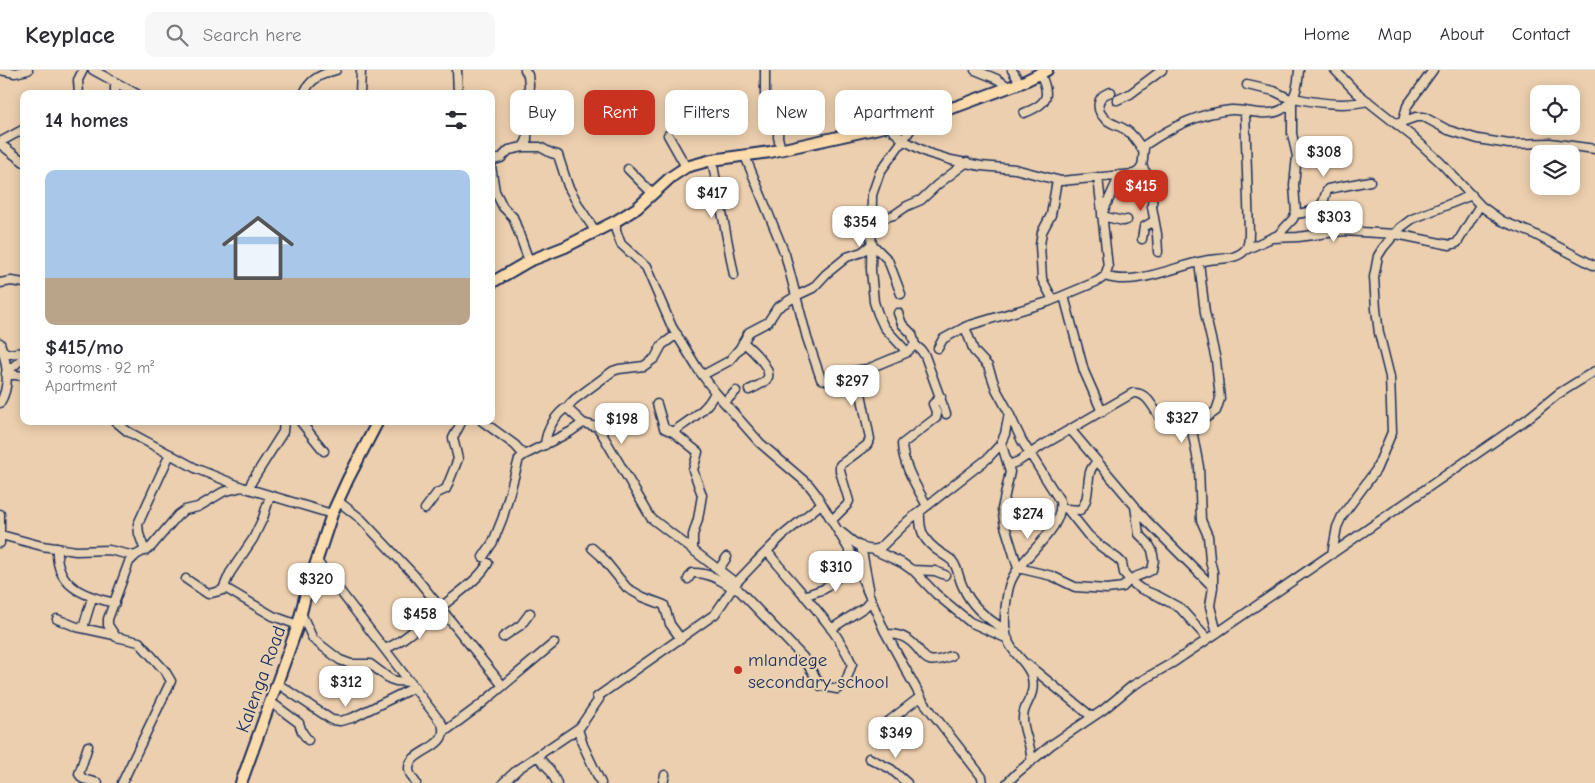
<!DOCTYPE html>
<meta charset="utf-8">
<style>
:root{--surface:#fff;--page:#f7f7f7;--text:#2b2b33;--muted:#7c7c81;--line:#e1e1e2;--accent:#c8321e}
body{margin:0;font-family:"Comic Neue",sans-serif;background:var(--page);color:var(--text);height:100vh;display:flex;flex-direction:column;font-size:19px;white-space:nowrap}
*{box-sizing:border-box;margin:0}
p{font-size:16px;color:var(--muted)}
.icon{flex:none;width:28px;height:28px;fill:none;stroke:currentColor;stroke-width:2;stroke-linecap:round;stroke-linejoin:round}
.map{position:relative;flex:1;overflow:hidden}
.details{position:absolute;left:20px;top:20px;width:475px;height:335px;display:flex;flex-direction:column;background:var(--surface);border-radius:10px;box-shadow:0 2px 12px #0003}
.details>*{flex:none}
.banner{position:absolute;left:510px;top:20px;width:475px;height:45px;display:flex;gap:10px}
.buttons{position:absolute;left:1530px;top:15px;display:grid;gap:10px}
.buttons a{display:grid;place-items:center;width:50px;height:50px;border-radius:10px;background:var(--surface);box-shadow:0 2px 12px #0003;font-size:25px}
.price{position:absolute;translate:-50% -42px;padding:0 11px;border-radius:10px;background:#fff;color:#222;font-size:16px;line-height:32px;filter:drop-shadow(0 1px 2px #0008)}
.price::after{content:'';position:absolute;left:50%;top:30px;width:15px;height:11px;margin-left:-8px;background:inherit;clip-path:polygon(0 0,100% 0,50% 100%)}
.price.current{background:var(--accent);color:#fff}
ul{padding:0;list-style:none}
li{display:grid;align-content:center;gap:10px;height:265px;padding:0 25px}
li+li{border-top:1px solid var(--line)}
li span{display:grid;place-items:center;height:155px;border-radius:10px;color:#555}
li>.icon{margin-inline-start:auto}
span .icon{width:90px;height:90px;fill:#fffc;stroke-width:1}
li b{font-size:21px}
h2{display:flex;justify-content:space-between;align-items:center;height:60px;padding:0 25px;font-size:21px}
.tag{padding:0 18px;border-radius:10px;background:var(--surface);box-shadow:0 2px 12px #0003;font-size:18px;line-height:45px}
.tag.current{background:var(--accent);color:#fff}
header{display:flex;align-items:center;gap:30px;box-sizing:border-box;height:70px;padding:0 25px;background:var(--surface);border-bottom:1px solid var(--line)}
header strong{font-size:24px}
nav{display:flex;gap:28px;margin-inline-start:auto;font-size:18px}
.search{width:350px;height:45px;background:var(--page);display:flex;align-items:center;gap:12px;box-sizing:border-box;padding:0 18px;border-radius:10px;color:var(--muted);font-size:19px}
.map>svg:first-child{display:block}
</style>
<header>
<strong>Keyplace</strong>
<div class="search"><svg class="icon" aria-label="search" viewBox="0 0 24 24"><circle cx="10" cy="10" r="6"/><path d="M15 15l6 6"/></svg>Search here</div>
<nav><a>Home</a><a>Map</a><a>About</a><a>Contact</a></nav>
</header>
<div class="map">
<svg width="1595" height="713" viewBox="0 0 1595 713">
<rect width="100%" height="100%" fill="#eccfae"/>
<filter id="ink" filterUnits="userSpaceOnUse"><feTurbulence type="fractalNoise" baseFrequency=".02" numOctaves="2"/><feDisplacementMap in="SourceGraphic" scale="10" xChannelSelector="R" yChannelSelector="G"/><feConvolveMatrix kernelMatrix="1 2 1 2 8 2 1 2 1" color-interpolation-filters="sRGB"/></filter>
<g filter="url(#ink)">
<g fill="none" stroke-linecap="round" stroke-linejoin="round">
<defs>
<path id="minor" d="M 0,0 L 15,3 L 28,0
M 93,0 L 137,24
M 457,0 L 458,24
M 765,0 L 765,24 L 766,29 L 775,36 L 777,40 L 779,49 L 778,67 L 781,80
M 975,0 L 997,9 L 1009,17
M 1012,0 L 1020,13
M 1335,0 L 1356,22 L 1413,67 L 1440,92 L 1481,136 L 1502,151 L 1532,163 L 1595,196
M 115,13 L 115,24
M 1247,15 L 1274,21 L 1292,30
M 1111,22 C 1095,26 1095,42 1108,51 C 1114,55 1120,56 1126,60 C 1134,65 1139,74 1143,81
M 79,24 L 78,10 L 83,0
M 304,24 C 309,9 322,4 336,0
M 360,24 L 361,0
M 1294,28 C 1317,33 1344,37 1368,31
M 1117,30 L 1130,24 L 1162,0
M 1024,43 C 1048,34 1051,26 1040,3
M 1403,51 L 1407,36 L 1433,0
M 1396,54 L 1416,47 L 1424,47 L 1448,60 L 1478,69 L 1509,74 L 1550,73 L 1595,79
M 888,56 L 903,70 L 928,83 L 951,90 L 981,96 L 1015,99 L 1061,111 L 1134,104 C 1147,99 1141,85 1145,75 C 1171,57 1200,43 1231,40 C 1247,39 1265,48 1281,40 C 1296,32 1298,15 1299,0
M 668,65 L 686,97
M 0,72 L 24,59
M 0,74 L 24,92
M 523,77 L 540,77 L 551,83 L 558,85 L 568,116 L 580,138 L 596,162
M 745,86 L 785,184 L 807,268 L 821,309 L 825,310 L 848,302 L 867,299
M 712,90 L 734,205
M 491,91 L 501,88 L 509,80 L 523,77 L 527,70 L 529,14 L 528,5 L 525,0
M 491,96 L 495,121 L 503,137 L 513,147 L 529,191
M 1143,98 L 1150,109 L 1153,117 L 1152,137 L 1157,164 L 1158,182
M 628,99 L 652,123
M 1103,142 L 1120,105
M 1295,144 C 1305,143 1320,141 1324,130 C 1325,126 1325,123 1328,119 L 1370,111
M 1102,146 L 1123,151 L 1127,150
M 616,151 L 616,161 L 621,174 L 646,197 L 672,257 L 698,299 L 715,322 L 760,373 L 809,415 L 816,424 L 851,483 L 884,560 L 923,631 L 982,707 L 983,713
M 872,153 L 879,149 L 894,145 L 907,136 L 921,130 L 937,115 L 967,92
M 1272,168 L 1298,167 L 1343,161 L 1396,164 L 1450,175 L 1457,173 L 1480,135
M 1142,169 L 1144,157 L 1154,151
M 1245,180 L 1278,165 L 1293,149 L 1296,142 L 1294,115 L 1297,86 L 1292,64 L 1292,29
M 1199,192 L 1205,243 L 1216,290 L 1220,329 L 1216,341 L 1194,356 L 1192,360 L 1199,397 L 1201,450 L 1208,466 L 1210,490 L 1213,502 L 1213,517 L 1210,536 L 1217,563
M 1105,206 C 1135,217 1175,196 1204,191 C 1216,188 1235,191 1245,180 C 1249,176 1249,168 1249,162 L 1245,42
M 0,213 L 11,211 L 24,213
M 1064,226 L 1084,301 L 1102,342
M 1053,230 L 1042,209 L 1040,175 L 1042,162 L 1051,145 L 1057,110
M 965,257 L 974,281 L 988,296 L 996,319 L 1007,339 L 1022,371 L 1060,431 C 1065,464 1013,488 1008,521 C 1005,537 1002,558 1009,573 C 1015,586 1029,594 1032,608 C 1036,628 1023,633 1023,648 C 1023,664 1033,677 1031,692
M 677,264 L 662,275 L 655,288 L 644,296 L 619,299 L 613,301 L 575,329 L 569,335 L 568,339 L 583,353 L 597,357 L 601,362 L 651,448 L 736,513
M 743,272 C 750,278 771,297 768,307 C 766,313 755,317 749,320
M 0,273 C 7,292 11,315 0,333
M 915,275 L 921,280 L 925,286 L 946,344
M 938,278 L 943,269 L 967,256 L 1048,232 L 1098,211 L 1105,206 L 1108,197 L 1098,107
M 4,282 L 10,284 L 24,282
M 907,282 L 884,257 L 878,244 L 874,232 L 871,200 L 872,125 L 880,102 L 919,48
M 6,303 L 24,287
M 6,304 L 24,306
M 703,305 L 729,291 L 740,278 L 749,262 L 768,252 L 777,238 L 796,226 L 813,218 L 826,204 L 847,187 L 862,182 L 872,174 L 888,190 L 901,224
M 725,332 L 736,321
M 657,334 L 664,358 L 673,362 L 698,382 L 693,400 L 702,425 L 698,449 L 693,465 L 693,480
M 115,351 L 127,361 L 197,399 L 242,417 L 332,444
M 300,351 L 324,381
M 482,351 L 515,375 L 524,385
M 673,362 C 688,351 708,340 715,322
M 1001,372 L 1010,402 L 1002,439 L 1005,456 L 1018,498 L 1052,506 L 1075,517 L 1107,519 L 1123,517 C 1135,503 1138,508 1152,500 L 1154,490 L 1152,480 L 1148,473 L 1139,464 L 1135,436 L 1070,359
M 545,375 C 546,360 556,343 569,336
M 1009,395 L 1019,391 L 1043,375 L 1133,323 C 1149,321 1155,344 1165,354 L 1183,353 L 1194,356
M 249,419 L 252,411 L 283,362 L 284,351
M 338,431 L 361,449 L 414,505 L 503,616
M 927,436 C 917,417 903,396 902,374 L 936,348 L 937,344 L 933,334 L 941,327
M 1136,438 L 1146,450 L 1213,517
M 425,439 L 437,423 L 446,419 L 458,389 L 453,368 L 462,351
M 1067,439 L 1080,440 C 1094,427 1082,400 1098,392
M 1068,440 L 1088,465 L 1099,475 L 1118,489 L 1122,493 L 1124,503 L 1134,514 L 1141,519 L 1158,526 L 1180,538 L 1208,569
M 920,441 C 919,461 923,471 941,483 C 945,486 950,488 953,492 C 958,498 959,510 963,517 C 971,536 988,550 1006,560
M 0,444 L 0,473
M 832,450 L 847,435 L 849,431 L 840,401 L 840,395 L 867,375 L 870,369 L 861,323 L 861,304 L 865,300 L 906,283 L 915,275 L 912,264 L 902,254 L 898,243
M 841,462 C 852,471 865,484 880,478 L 909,450 L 987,389 L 1000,375 L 1005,364 L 1009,343
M 1,465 L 42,476 L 76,481 L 109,480 L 135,486
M 861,476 L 869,518
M 57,478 C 55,516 83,526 115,533
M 592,478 L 601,486 L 627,518 L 643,527 L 664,535 L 670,554 L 681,569
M 874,480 L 902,493 L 912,500 L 935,501 L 945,505
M 145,481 L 139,464 L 138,454 L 170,384
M 1332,484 L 1337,457 L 1342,446 L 1376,400 L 1392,362 L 1390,307 L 1379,263 L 1376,239 L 1374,207 L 1378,186 L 1383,178 L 1400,158 L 1412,149 L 1472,125
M 483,487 L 493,472 L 503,447 L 519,389 L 524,385 L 570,362 L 583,353
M 317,491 L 442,654 C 451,679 408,680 409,699 C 409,704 413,709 416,713
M 719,499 L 727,487
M 913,500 L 936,524 L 970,552 L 1008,569
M 186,509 L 208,524 L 227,519 L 273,546 L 298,555
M 688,509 L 692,503 C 708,502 720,510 733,518
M 734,515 L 803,587 L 821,616 L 837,619 L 845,614 L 852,594 C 833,551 795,518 767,481
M 223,519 L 230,503 L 253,469 L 263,448 L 270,426
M 804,526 L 824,519 L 840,505 L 858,497
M 301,543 L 313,569 L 340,590 L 351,594 L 370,594 L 390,609 L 396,611 L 411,612
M 57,549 L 77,557 L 114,565
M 83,558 L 92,528
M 831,559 L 865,537 L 871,530
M 887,564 C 893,564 901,565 907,569 C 927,581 918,599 951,586
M 503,567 L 521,555 L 530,543
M 385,579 C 406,570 423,552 440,538 C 454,526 480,509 488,493
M 1027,594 L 1092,647
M 278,614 L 332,650 L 340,651 L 352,648 L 415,617
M 597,627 L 715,544 L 736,513 L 756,492 L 782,466 L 821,434
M 272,633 L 299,653 L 302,662 L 308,670
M 578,659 L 583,675 L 601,713
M 876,661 L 920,627
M 444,662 L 479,636 L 554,573
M 88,676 L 79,704 L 83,709 L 98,713
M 538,687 L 550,700 L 557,713
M 869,688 L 891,699 L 907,713
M 122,713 L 171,611 L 165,601 L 139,572 L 116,567 L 108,555 L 108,549 L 129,492 L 136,485 L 151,477 L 178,445 L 185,440 L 198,437 L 223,422 L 242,417
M 503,713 L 518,699 L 580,657 L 599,629
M 663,713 L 665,705
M 1007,713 L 1017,703 L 1051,675 L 1103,640 L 1132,616 L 1174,592 L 1217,563 L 1527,349 L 1558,324 L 1595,301"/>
<path id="major" d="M 491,213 L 529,191 L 565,177 L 616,151 L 637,138 L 671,107 L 686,97 L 712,90 L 770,82 L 888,56 L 958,36 L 1023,12 L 1047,0
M 241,713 L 298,555 L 306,523 L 332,444 L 348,409 L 378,351"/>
</defs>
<!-- minor casing -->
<use href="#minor" stroke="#1b2f5e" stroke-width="11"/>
<!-- major casing -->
<use href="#major" stroke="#1b2f5e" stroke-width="14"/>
<!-- minor -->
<use href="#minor" stroke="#e9d3b3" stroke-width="8"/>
<!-- major -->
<use href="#major" stroke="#fcdcac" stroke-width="10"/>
</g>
</g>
<!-- markers -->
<circle fill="#c8321e" stroke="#e9d3b3" stroke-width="2" cx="738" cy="600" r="5"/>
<g text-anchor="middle" stroke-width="4" stroke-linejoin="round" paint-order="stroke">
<!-- poi labels -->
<g font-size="19" fill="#1b2f5e" stroke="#e9d3b3" text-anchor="start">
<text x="748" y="596">mlandege<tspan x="748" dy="22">secondary school</tspan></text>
</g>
<!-- street labels -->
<g font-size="19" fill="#1b2f5e" stroke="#e9d3b3">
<text transform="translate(260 609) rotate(-70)" y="7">Kalenga Road</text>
</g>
</g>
</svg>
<div class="buttons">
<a><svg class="icon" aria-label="locate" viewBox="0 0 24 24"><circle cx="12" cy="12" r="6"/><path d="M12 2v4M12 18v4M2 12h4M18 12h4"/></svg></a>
<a><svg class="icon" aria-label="layers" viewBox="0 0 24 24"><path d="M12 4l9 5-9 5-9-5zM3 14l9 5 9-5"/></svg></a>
</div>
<b class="price" style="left:1324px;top:108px">$308</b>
<b class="price current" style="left:1141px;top:142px">$415</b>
<b class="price" style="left:712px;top:149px">$417</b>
<b class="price" style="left:1334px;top:173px">$303</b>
<b class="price" style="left:860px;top:178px">$354</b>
<b class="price" style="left:852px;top:337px">$297</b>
<b class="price" style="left:1182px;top:374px">$327</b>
<b class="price" style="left:622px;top:375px">$198</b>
<b class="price" style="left:1028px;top:470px">$274</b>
<b class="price" style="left:836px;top:523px">$310</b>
<b class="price" style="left:316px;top:535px">$320</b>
<b class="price" style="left:420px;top:570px">$458</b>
<b class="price" style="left:346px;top:638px">$312</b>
<b class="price" style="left:896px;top:689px">$349</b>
<div class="banner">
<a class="tag">Buy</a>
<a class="tag current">Rent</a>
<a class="tag">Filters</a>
<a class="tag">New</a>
<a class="tag">Apartment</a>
</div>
<section class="details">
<h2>14 homes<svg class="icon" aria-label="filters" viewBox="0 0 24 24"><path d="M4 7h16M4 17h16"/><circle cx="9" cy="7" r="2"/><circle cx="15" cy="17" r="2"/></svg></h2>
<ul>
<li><span style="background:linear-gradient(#a9c7e8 70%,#b9a48a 0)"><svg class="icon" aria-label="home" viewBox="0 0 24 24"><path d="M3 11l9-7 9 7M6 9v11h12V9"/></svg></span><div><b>$415/mo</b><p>3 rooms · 92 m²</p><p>Apartment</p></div></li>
</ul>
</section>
</div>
